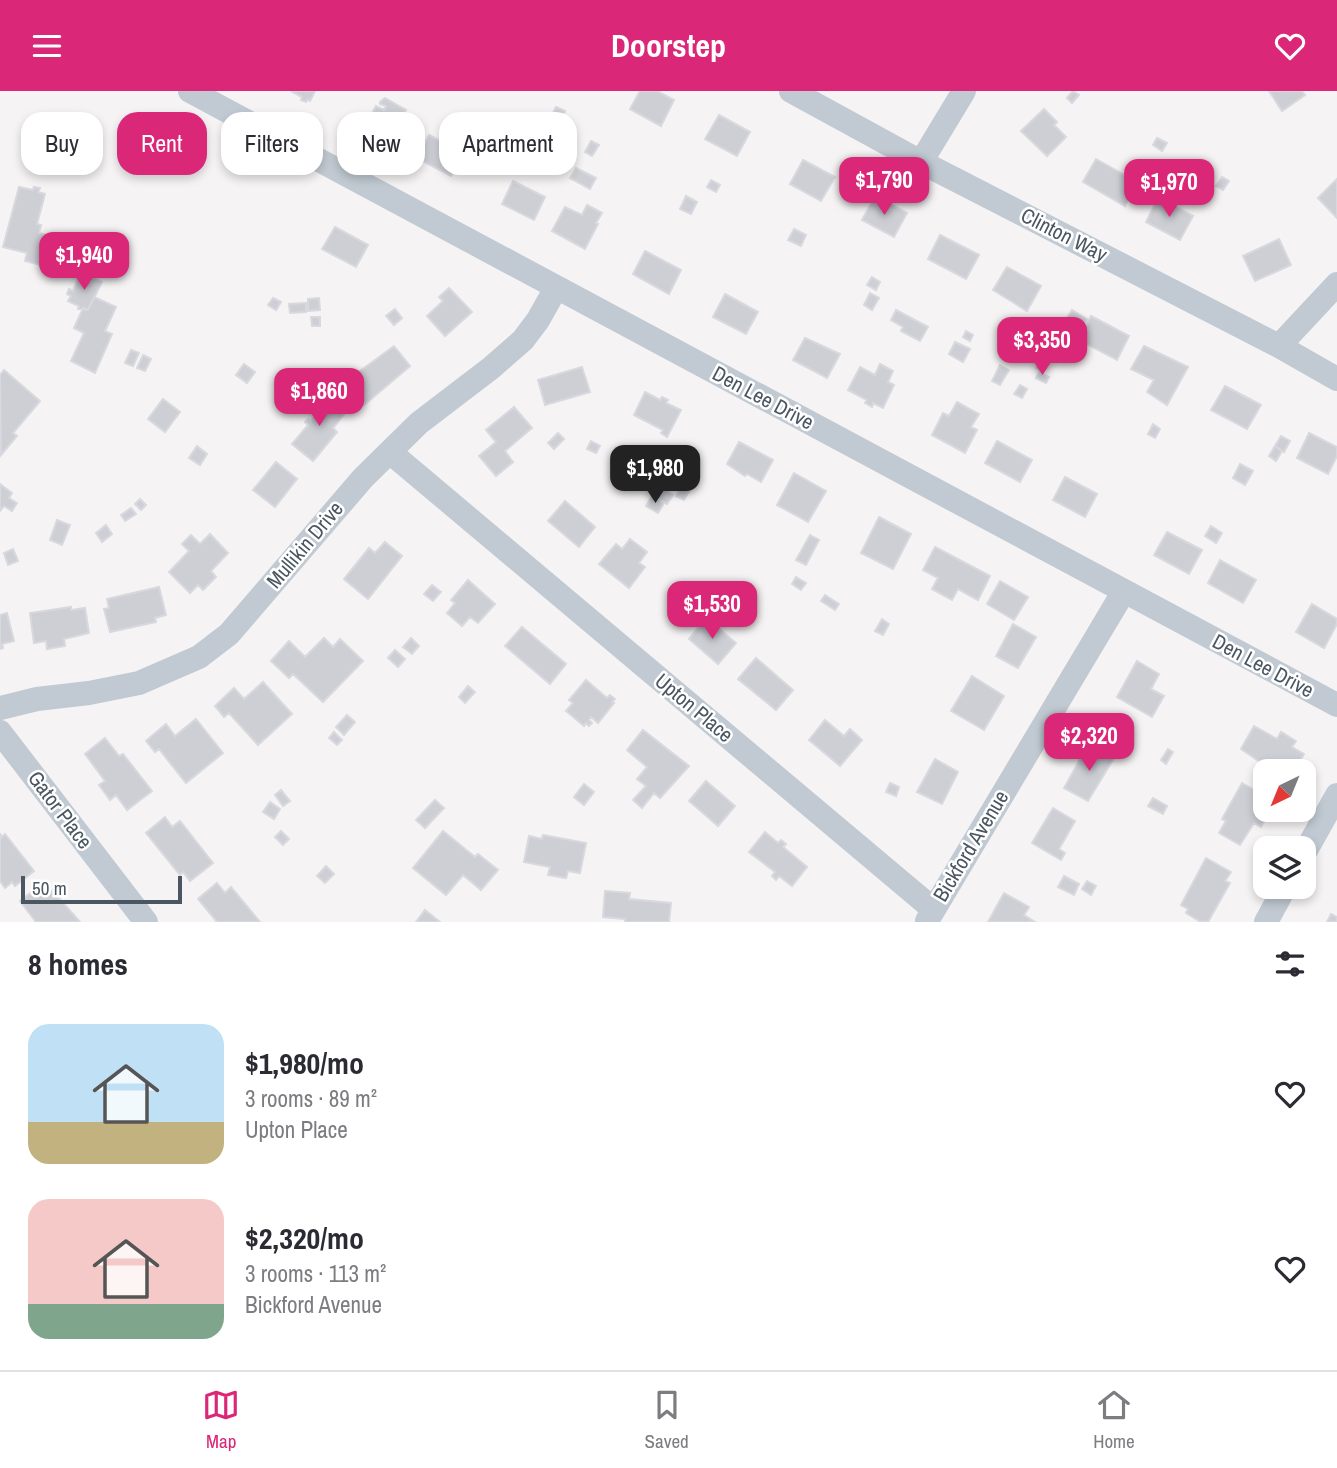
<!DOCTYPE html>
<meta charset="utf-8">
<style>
:root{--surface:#fff;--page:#f7f7f7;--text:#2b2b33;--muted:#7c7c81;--line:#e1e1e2;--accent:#db2777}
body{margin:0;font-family:"Archivo Narrow",sans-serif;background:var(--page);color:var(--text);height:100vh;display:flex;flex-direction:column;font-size:26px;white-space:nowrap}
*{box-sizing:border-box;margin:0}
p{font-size:23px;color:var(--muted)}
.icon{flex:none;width:38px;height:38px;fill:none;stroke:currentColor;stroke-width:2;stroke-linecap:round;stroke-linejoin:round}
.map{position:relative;height:831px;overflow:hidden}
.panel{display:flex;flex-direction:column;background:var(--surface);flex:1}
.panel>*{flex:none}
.top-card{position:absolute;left:21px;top:21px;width:700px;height:63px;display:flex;gap:14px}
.needle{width:46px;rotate:223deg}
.fabs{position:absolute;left:1253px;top:668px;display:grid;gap:14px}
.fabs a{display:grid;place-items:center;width:63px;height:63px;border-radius:14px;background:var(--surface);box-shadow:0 4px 10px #0003;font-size:35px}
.scale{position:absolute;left:21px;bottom:18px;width:161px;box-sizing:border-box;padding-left:7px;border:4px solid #4a5661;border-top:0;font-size:19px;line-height:24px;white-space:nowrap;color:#4a5661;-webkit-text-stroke:5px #fff;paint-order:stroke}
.price{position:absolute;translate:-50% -60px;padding:0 16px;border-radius:14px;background:var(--accent);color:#fff;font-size:23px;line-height:46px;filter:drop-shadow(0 2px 4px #0008)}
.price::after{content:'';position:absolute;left:50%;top:42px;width:21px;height:16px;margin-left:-10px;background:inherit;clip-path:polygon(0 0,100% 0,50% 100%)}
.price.on{background:#222;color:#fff}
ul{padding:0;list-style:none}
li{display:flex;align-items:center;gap:21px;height:175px;padding:0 28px}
li span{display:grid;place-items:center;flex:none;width:196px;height:140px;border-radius:21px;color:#555}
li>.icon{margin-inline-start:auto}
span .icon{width:84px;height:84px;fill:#fffc;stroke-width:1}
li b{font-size:30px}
h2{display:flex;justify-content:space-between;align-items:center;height:84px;padding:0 28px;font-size:30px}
.tag{padding:0 24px;border-radius:21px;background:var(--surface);box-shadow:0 4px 10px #0003;font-size:24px;line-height:63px}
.tag.on{background:var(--accent);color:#fff}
header{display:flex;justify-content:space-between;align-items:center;height:91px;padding:0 28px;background:var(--accent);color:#fff;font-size:32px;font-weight:700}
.menu{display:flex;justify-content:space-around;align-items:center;height:98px;border-top:2px solid var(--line);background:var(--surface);font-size:19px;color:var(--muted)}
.menu a{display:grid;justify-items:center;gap:4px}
.menu .on{color:var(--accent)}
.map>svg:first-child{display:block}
</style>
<header><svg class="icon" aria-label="menu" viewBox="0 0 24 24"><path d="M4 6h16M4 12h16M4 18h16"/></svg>Doorstep<svg class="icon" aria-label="heart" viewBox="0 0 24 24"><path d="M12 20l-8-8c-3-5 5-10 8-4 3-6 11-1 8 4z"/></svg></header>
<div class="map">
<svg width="1337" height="831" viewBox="0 0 1337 831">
<rect width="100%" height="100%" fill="#f5f3f3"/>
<!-- building -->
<path fill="#cdcfd5" stroke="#d7d9de" stroke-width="2" d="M 291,0 L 315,0 L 310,10 L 308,8 L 306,11 L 301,9 L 302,6 Z
M 640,0 L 657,0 L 674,9 L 661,35 L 630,18 Z
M 1073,0 L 1079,4 L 1072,12 L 1067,7 Z
M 1269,0 L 1302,0 L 1305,4 L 1282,20 Z
M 385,7 L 406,19 L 401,28 L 408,32 L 395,56 L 363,38 L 376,15 L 384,19 L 386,15 L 380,13 L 380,11 Z
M 556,16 L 565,20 L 561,28 L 552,24 Z
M 1044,18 L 1057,31 L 1054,34 L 1066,46 L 1047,65 L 1021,40 Z
M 719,24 L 750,41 L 737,65 L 705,48 Z
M 548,30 L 554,35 L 549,41 L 543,37 Z
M 130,44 L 141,49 L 137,60 L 125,54 Z
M 429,44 L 444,52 L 445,50 L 463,62 L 451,85 L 417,67 Z
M 1157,47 L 1167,52 L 1162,60 L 1153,54 Z
M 591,50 L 599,54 L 592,65 L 585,61 Z
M 1096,68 L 1137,91 L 1125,115 L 1083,91 Z
M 803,69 L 835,86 L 821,110 L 790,93 Z
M 576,77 L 596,87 L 590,98 L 570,87 Z
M 1222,86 L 1229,90 L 1223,99 L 1216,95 Z
M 1337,88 L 1337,127 L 1318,107 Z
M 711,89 L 720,94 L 716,101 L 707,96 Z
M 513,90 L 545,106 L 534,129 L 502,113 Z
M 19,96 L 33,99 L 34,96 L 40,97 L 38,101 L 45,103 L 37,133 L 41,134 L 39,142 L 65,149 L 57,178 L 25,170 L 27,162 L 3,156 Z
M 686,105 L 697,111 L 691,123 L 680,118 Z
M 875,105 L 907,122 L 894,146 L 862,129 Z
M 1158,107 L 1193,125 L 1180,149 L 1146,131 Z
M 587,114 L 602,122 L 596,132 L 598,133 L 585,158 L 552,140 L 565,116 L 582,124 Z
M 335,136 L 368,154 L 356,176 L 322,158 Z
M 794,138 L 806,144 L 801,155 L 788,149 Z
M 940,144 L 979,164 L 966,188 L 928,168 Z
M 1279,148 L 1291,174 L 1255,190 L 1243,165 Z
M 645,160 L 681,179 L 669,203 L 633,183 Z
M 1007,176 L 1041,195 L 1027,220 L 993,199 Z
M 81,181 L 102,191 L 88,219 L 78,218 L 79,215 L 68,210 L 71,205 L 67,203 L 69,198 L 73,200 Z
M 872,186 L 880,191 L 876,199 L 867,194 Z
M 449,197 L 472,221 L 445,245 L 427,225 L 443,210 L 439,206 Z
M 870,202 L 879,207 L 872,219 L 864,214 Z
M 725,203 L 758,221 L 746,243 L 713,226 Z
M 94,206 L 116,216 L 105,240 L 112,243 L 95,282 L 71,270 L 84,242 L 74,237 L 83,217 L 88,219 Z
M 273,207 L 281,211 L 276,219 L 268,214 Z
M 319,207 L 320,219 L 308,220 L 308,208 Z
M 306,212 L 306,221 L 290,222 L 289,213 Z
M 395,218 L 402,227 L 394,234 L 386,225 Z
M 896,219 L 928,236 L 920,250 L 901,240 L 903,236 L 891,229 Z
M 1072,219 L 1087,228 L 1076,246 L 1061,237 Z
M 1091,225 L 1129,245 L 1117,269 L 1079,249 Z
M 311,226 L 320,226 L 320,235 L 312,235 Z
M 966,240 L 973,244 L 970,250 L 963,246 Z
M 805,247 L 840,263 L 827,287 L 793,269 Z
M 955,251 L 970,258 L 963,271 L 949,263 Z
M 394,255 L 410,275 L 364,314 L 345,291 Z
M 1144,255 L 1188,276 L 1167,314 L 1147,301 L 1154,289 L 1131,278 Z
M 131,259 L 139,262 L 133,275 L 125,272 Z
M 143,264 L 151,268 L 145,280 L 137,277 Z
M 1040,270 L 1045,273 L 1041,280 L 1036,277 Z
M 244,273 L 255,281 L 247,292 L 236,284 Z
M 880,273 L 893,280 L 888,291 L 894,294 L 883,317 L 873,312 L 872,316 L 865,312 L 867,309 L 848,299 L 860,276 L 875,284 Z
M 1000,274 L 1009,279 L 1000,294 L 992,290 Z
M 582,276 L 590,301 L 545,314 L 538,289 Z
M 4,279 L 40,310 L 13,342 L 17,345 L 1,364 L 0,284 Z
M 1039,281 L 1049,286 L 1046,292 L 1036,287 Z
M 1020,294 L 1027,298 L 1022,307 L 1014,303 Z
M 1225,295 L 1261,314 L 1247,338 L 1211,319 Z
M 645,301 L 660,309 L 662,306 L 668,309 L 666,312 L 681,319 L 667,346 L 661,342 L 663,339 L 634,324 Z
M 326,305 L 346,321 L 333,337 L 337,341 L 313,370 L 292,353 L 308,334 L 305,331 L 308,328 L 311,330 L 316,323 L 307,312 L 313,306 L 321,312 Z
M 163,308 L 180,321 L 165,341 L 148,328 Z
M 957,311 L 979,323 L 971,336 L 977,339 L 965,362 L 932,344 L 943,322 L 949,325 Z
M 514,316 L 532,337 L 505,360 L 513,371 L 496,385 L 479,365 L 496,351 L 486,339 Z
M 1153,333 L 1160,338 L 1155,347 L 1148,343 Z
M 558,342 L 564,348 L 554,358 L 548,352 Z
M 1309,342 L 1337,356 L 1337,365 L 1328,383 L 1297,367 Z
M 1281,345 L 1290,350 L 1284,361 L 1275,355 Z
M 591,350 L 600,355 L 596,362 L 587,358 Z
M 997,350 L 1032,369 L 1020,391 L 985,372 Z
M 739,351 L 773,369 L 761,391 L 747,383 L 745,385 L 727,373 Z
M 197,355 L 207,363 L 200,374 L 189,367 Z
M 1275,355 L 1282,360 L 1276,370 L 1269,365 Z
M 276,371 L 297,388 L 275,416 L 253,399 Z
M 1240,373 L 1253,380 L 1245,394 L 1233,387 Z
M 794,382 L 826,400 L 808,431 L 777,414 Z
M 1065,386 L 1097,403 L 1085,426 L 1053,409 Z
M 685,389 L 693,394 L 684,409 L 676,405 Z
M 0,393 L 12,402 L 9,407 L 17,412 L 12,420 L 4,415 L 0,420 Z
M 663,397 L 673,404 L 667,413 L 657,406 Z
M 652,405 L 664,412 L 658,422 L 646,415 Z
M 140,408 L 146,414 L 141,419 L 135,413 Z
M 565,410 L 595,436 L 579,456 L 548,430 Z
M 131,417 L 136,423 L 125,430 L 121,424 Z
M 879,426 L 911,443 L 893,478 L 861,462 Z
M 57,429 L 70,434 L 62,454 L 50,449 Z
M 106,434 L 112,443 L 102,451 L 96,442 Z
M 1211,435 L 1222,442 L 1216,452 L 1205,445 Z
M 1167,441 L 1202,459 L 1189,483 L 1154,464 Z
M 210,443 L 228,462 L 211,480 L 216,486 L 203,499 L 198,494 L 190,502 L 169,481 L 189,460 L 182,453 L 191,444 L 200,453 Z
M 810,444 L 819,449 L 806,474 L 796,469 Z
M 630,448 L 647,461 L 639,472 L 645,476 L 629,497 L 599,473 L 616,453 L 622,458 Z
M 385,451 L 402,465 L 368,508 L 344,488 L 369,457 L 375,462 Z
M 935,456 L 990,485 L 978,509 L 958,498 L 952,509 L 932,498 L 938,487 L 923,479 Z
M 13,458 L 18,470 L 8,474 L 4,462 Z
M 1220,469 L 1256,489 L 1243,512 L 1208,492 Z
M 796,486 L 806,492 L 801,499 L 792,493 Z
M 468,489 L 495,513 L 478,532 L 470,526 L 462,535 L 447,522 L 455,512 L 451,509 Z
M 1000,490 L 1028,506 L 1014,529 L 987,513 Z
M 432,494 L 441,501 L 433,510 L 424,503 Z
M 159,496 L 166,524 L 155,527 L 156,531 L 110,541 L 104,518 L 109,517 L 107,508 Z
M 825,504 L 839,513 L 835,519 L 821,510 Z
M 1312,513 L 1337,528 L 1337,533 L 1324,557 L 1296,541 Z
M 71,516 L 71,519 L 85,517 L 89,542 L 64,548 L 65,555 L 47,558 L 46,550 L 34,552 L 30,522 Z
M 7,522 L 14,550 L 2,553 L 3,557 L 0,558 L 0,524 Z
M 706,527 L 736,552 L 718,573 L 689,548 Z
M 882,528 L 889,533 L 883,544 L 875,540 Z
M 1013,533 L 1036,546 L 1018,577 L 996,565 Z
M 522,536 L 566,573 L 550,593 L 505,555 Z
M 324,547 L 333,556 L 340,548 L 363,570 L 323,611 L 293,583 L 289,587 L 271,570 L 289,550 L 305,566 Z
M 411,547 L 419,555 L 412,563 L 403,556 Z
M 395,559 L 405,568 L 398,576 L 388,567 Z
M 756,567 L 793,599 L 776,619 L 738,588 Z
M 1137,570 L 1159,583 L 1151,598 L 1164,605 L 1152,626 L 1117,606 Z
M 972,585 L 1004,605 L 984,639 L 951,620 Z
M 586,589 L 607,607 L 610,604 L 615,608 L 612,611 L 614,612 L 598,632 L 591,626 L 589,629 L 592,632 L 589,635 L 586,632 L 584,635 L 566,620 L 573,612 L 569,609 Z
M 263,591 L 292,623 L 258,654 L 229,622 L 224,626 L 215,615 L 234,597 L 244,608 Z
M 468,595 L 475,601 L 465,612 L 459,606 Z
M 347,624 L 355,631 L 344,644 L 336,636 Z
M 196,628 L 223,662 L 186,692 L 159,658 L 155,661 L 146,650 L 166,633 L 175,645 Z
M 825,629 L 844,645 L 850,638 L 862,649 L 840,675 L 809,649 Z
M 1254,635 L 1277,648 L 1281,641 L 1296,650 L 1292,656 L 1304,663 L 1293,681 L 1275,681 L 1241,658 Z
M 643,639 L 689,675 L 660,707 L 654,702 L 642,717 L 633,709 L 646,695 L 637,688 L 647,676 L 627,659 Z
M 334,641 L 342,649 L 337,654 L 329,647 Z
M 105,647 L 119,665 L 123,663 L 152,700 L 127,719 L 116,704 L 110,709 L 99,694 L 105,690 L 85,663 Z
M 1091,654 L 1114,667 L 1088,710 L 1064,697 L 1083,663 L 1085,665 Z
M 1168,658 L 1173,661 L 1166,673 L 1161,669 Z
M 935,668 L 958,681 L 942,713 L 917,701 Z
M 706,690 L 735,715 L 718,735 L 689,710 Z
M 890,692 L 899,696 L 896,705 L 886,701 Z
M 1242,692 L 1265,705 L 1263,716 L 1270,720 L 1261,736 L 1254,732 L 1240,754 L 1219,742 L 1226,730 L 1222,728 Z
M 584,693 L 594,701 L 584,714 L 574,706 Z
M 281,699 L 290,710 L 283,715 L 275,704 Z
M 1153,707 L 1167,715 L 1163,723 L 1148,715 Z
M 435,709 L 444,717 L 425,737 L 416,729 Z
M 270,711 L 280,718 L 274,728 L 263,721 Z
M 1053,717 L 1075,730 L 1059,758 L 1065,762 L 1061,769 L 1032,752 Z
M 165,726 L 172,736 L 180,730 L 213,772 L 190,790 L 183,781 L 180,784 L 146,742 Z
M 281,740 L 289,748 L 283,754 L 275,746 Z
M 443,740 L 475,766 L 478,763 L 498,779 L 481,799 L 463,784 L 446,804 L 413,777 Z
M 765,741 L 778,752 L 781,749 L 786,753 L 783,756 L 807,776 L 792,795 L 779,785 L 776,789 L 772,785 L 775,781 L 749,761 Z
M 0,743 L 2,746 L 5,743 L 34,780 L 15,795 L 12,791 L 5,797 L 0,790 Z
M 543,744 L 586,752 L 580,782 L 568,780 L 566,787 L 548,784 L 550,776 L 524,771 L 529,745 L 542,748 Z
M 1206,767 L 1231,781 L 1225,790 L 1230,792 L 1208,831 L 1199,830 L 1186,822 L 1188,818 L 1181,814 Z
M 326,775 L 334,783 L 325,792 L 317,785 Z
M 1064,785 L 1079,793 L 1074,804 L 1058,796 Z
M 1087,790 L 1096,795 L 1091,804 L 1082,798 Z
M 217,792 L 225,802 L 231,796 L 260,831 L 217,831 L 198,808 Z
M 42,793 L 49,801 L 52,799 L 80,831 L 36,831 L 20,810 Z
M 605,800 L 630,802 L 629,808 L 671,812 L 669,831 L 625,831 L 625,828 L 603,826 Z
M 1004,802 L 1029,816 L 1024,824 L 1035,831 L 988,831 Z
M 425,819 L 440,831 L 416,831 Z
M 1331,823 L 1337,826 L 1337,831 L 1327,831 Z"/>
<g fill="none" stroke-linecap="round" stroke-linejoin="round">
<!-- street -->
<path stroke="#c1cad2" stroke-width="24" d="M 190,0 L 1337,614
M 791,0 L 921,71 L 1279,255 L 1337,288
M 921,71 L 964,0
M 1279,255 L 1337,193
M 391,362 L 933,818
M 0,617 L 37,608 L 89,602 L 139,592 L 199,566 L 229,543 L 363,387 L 419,332 L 491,277 L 523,249 L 538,229 L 556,197
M 0,641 L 146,831
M 1304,763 L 1337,704
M 927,830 L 1124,500
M 1266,831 L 1285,796"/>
</g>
<g text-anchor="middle" stroke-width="5" stroke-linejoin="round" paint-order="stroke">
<!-- street labels -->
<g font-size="21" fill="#4a5661" stroke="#fff">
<text transform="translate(1064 144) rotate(27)" y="7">Clinton Way</text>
<text transform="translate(763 307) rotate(28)" y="7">Den Lee Drive</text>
<text transform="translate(305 454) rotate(-50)" y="7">Mullikin Drive</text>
<text transform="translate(1263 575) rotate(28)" y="7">Den Lee Drive</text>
<text transform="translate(694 617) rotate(40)" y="7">Upton Place</text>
<text transform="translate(60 719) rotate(53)" y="7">Gator Place</text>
<text transform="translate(971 755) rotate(-59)" y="7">Bickford Avenue</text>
</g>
</g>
</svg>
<div class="fabs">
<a><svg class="needle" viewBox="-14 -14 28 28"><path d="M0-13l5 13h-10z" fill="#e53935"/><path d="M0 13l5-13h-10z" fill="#7c7c81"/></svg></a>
<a><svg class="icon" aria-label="layers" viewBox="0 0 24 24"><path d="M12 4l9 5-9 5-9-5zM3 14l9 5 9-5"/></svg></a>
</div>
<div class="scale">50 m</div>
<b class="price" style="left:884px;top:126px">$1,790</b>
<b class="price" style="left:1169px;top:128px">$1,970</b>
<b class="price" style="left:84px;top:201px">$1,940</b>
<b class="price" style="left:1042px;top:286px">$3,350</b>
<b class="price" style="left:319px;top:337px">$1,860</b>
<b class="price on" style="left:655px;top:414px">$1,980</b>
<b class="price" style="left:712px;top:550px">$1,530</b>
<b class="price" style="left:1089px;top:682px">$2,320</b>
<div class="top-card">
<a class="tag">Buy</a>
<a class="tag on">Rent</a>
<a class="tag">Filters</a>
<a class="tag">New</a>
<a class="tag">Apartment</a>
</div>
</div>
<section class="panel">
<h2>8 homes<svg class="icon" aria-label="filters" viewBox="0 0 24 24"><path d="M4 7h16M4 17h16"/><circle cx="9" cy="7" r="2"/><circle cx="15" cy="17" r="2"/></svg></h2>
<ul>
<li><span style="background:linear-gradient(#bfe0f5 70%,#c2b280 0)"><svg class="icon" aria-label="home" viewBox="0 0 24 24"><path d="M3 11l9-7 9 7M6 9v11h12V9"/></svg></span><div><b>$1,980/mo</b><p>3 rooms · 89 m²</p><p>Upton Place</p></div><svg class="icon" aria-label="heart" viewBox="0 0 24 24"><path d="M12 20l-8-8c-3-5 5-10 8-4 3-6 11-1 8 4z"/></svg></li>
<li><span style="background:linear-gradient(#f6c9c9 75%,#7fa58c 0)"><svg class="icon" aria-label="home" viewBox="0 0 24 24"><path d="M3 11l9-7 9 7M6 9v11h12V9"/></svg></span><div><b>$2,320/mo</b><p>3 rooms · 113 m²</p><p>Bickford Avenue</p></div><svg class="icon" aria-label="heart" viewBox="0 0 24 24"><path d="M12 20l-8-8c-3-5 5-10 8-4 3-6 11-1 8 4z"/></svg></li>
</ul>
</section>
<nav class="menu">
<a class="on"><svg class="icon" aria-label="map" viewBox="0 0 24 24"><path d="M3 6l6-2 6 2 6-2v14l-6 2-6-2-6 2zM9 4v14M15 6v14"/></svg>Map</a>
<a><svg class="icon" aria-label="saved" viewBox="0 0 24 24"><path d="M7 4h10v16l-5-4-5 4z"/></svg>Saved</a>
<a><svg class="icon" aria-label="home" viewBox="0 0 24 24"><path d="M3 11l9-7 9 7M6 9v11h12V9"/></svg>Home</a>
</nav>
